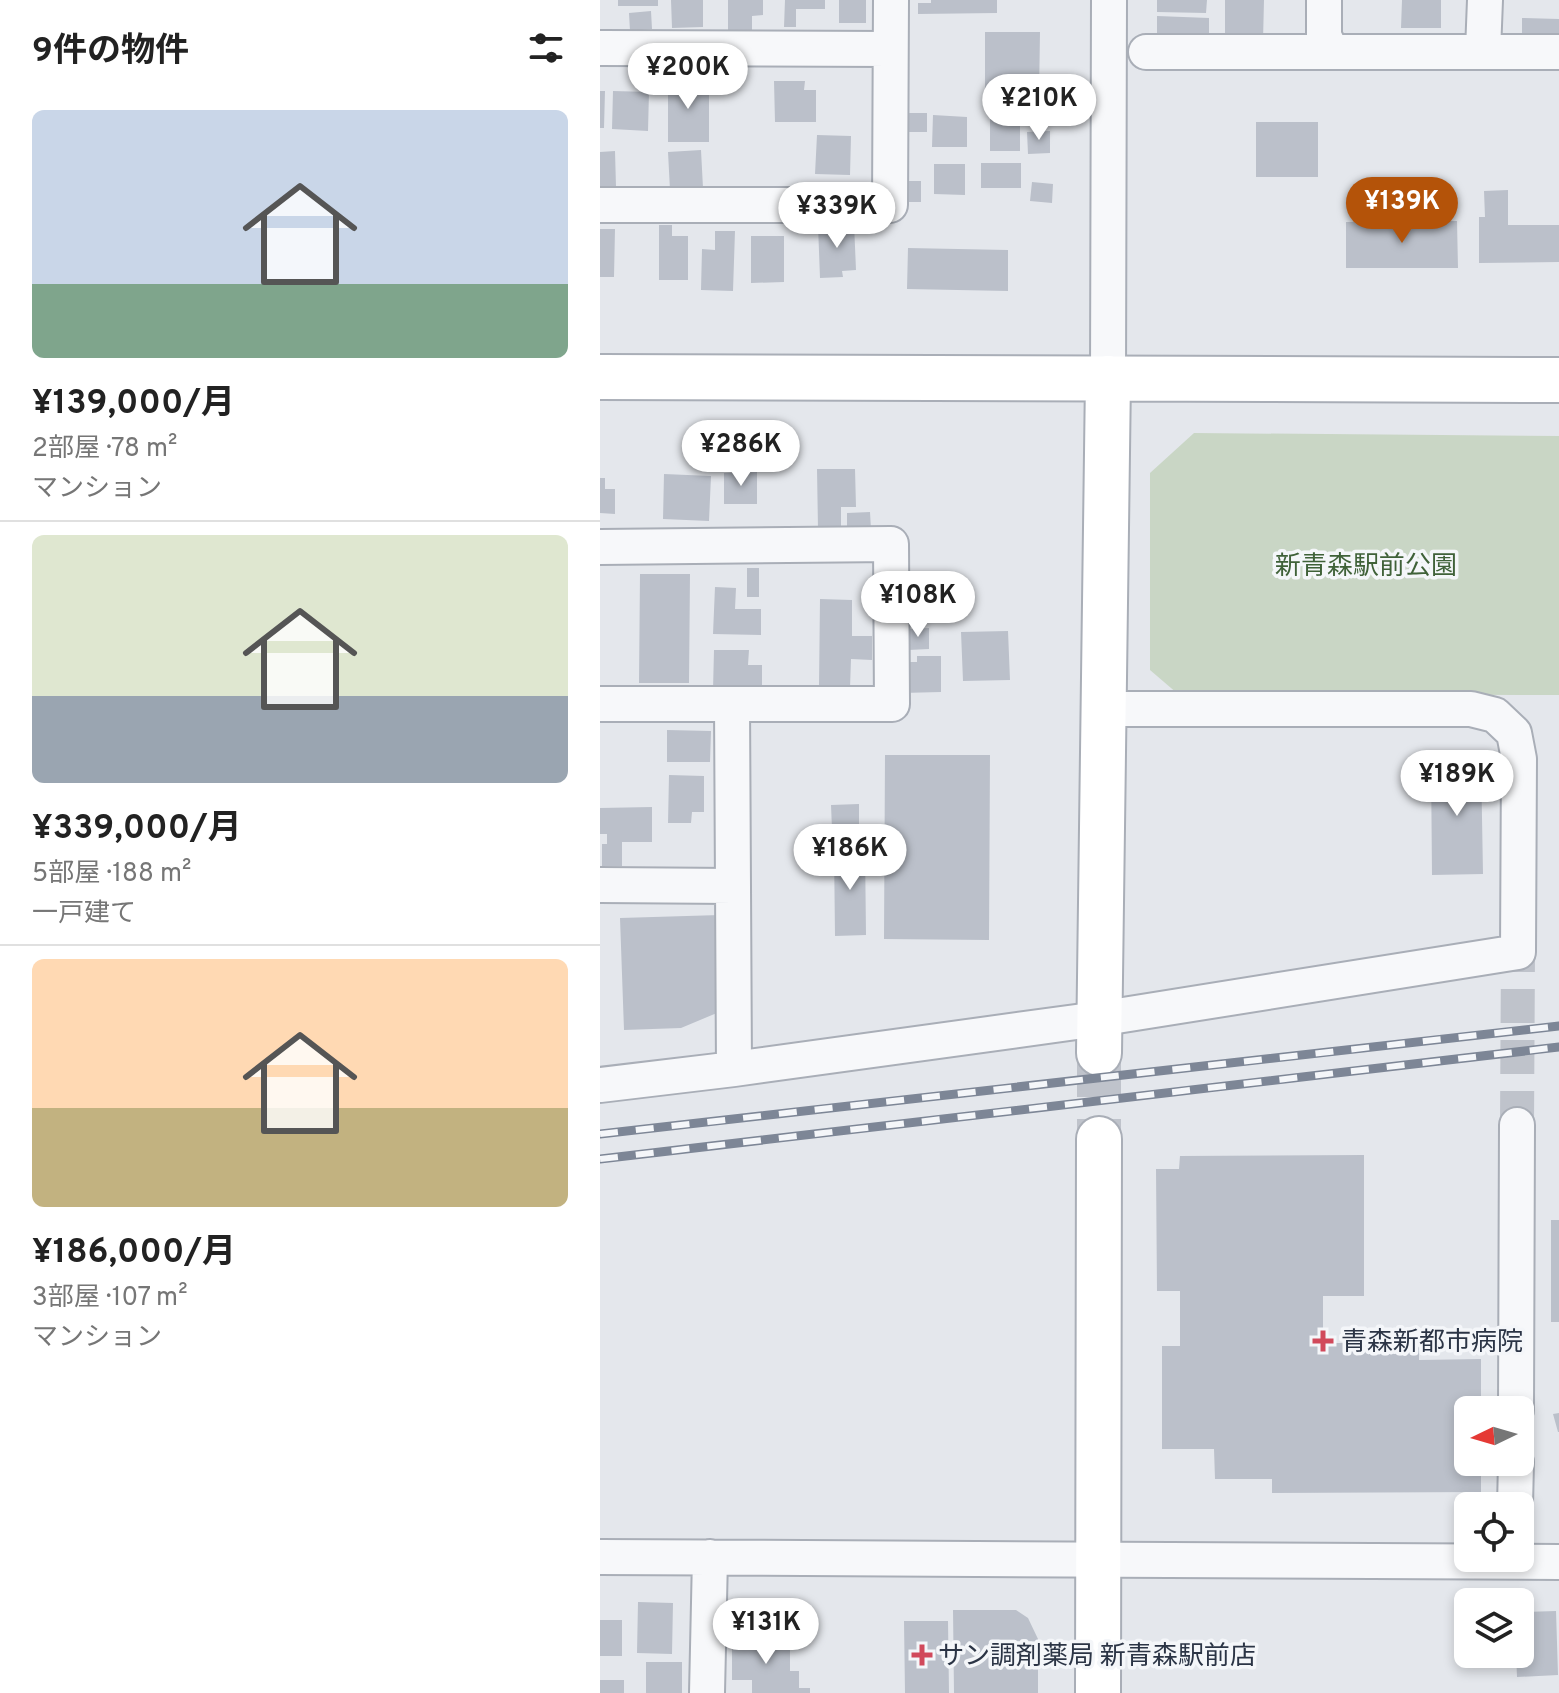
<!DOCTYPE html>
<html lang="ja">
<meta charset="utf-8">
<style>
:root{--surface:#fff;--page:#f2f2f2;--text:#222;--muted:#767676;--line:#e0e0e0;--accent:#b45309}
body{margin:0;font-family:Overpass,"Noto Sans JP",sans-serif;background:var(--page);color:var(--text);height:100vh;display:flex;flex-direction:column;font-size:30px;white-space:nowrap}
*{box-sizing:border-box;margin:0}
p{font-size:26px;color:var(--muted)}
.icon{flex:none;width:44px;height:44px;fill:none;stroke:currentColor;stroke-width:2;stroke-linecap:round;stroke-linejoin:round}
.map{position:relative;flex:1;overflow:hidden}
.sheet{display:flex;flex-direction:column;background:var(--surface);width:600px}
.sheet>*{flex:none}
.needle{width:52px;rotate:265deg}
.tools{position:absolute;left:854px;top:1396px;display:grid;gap:16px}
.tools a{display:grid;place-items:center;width:80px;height:80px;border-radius:12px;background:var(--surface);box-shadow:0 4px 12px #0003;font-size:40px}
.price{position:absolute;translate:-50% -68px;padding:0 18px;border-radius:28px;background:#fff;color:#222;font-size:26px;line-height:52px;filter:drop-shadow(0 2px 4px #0008)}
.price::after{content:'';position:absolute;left:50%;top:48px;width:24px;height:18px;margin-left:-12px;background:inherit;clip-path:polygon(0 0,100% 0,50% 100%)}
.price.active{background:var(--accent);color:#fff}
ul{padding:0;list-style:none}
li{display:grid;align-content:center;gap:16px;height:424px;padding:0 32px}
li+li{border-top:2px solid var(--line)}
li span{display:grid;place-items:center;height:248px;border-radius:12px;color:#555}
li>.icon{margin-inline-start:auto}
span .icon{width:144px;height:144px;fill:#fffc;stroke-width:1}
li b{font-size:34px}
h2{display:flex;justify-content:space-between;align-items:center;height:96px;padding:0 32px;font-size:34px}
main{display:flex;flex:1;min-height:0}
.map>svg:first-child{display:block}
</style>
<main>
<section class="sheet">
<h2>9件の物件<svg class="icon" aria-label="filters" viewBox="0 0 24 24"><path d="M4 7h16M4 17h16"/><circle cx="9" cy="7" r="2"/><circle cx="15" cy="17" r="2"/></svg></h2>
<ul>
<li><span style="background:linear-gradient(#c9d6e8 70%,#7fa58c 0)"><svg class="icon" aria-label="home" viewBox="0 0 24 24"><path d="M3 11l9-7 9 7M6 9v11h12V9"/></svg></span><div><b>¥139,000/月</b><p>2部屋 · 78 m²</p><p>マンション</p></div></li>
<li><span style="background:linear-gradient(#dfe7d0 65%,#9aa5b1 0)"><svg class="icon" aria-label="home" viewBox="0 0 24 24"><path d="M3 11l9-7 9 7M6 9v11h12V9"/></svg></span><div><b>¥339,000/月</b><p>5部屋 · 188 m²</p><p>一戸建て</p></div></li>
<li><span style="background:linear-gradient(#ffd9b3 60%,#c2b280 0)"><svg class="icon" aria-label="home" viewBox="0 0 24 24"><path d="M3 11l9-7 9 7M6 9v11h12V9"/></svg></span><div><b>¥186,000/月</b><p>3部屋 · 107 m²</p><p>マンション</p></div></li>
</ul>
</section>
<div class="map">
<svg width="959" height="1693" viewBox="0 0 959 1693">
<rect width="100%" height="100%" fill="#e4e7ec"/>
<!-- green -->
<path fill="#c9d6c5" d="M 594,433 L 959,436 L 959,695 L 578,694 L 550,670 L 550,473 Z"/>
<!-- building -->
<path fill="#bbc0ca" d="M 18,0 L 58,0 L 58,6 L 18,6 Z
M 71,0 L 103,0 L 103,27 L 72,28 Z
M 128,0 L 163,0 L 163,15 L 152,16 L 152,31 L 128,31 Z
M 185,0 L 225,0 L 225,9 L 196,9 L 196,27 L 184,27 Z
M 239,0 L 266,0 L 266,23 L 239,23 Z
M 331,0 L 397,0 L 397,13 L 318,14 L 318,3 L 331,3 Z
M 557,0 L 607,0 L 606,13 L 557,12 Z
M 625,0 L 664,0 L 663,41 L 625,40 Z
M 802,0 L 841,0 L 841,28 L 801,28 Z
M 51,11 L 52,29 L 30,31 L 29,13 Z
M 557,16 L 609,18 L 609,40 L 557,38 Z
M 922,18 L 959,19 L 959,38 L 922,37 Z
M 385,32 L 440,32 L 439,95 L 385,94 Z
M 68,80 L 109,80 L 109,142 L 68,142 Z
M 174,81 L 205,81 L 204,90 L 216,90 L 216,122 L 175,122 Z
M 0,91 L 5,91 L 4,128 L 0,128 Z
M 13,91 L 49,92 L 48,131 L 12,129 Z
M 306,113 L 327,113 L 327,132 L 306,132 Z
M 333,115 L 367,117 L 367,147 L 332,147 Z
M 390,116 L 420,116 L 420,151 L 390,151 Z
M 656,122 L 718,122 L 718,177 L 656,177 Z
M 450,131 L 450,153 L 428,154 L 427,132 Z
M 217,135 L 251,136 L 250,175 L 215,174 Z
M 101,150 L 103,188 L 70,190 L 68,152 Z
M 15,151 L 16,187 L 0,187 L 0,152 Z
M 381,163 L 421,163 L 421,188 L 381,188 Z
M 334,164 L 365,164 L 365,195 L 334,194 Z
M 306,181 L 321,181 L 321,202 L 306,202 Z
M 432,182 L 453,184 L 452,203 L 430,201 Z
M 908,190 L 908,225 L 959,225 L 959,262 L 879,263 L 879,217 L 885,217 L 884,191 Z
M 857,221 L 858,268 L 746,268 L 746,222 Z
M 254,223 L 256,270 L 242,271 L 243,277 L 220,278 L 218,225 Z
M 59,225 L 72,225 L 72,236 L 88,236 L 88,280 L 59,280 Z
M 0,229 L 15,229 L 14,277 L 0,277 Z
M 115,231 L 135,231 L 133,291 L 101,290 L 102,249 L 115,250 Z
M 151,236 L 184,236 L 184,282 L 151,283 Z
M 308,248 L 408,250 L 408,291 L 307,289 Z
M 217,469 L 255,469 L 256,507 L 241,507 L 241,529 L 218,529 Z
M 157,472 L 157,504 L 124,504 L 124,473 Z
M 64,474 L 111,476 L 109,521 L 63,519 Z
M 0,478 L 5,478 L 5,489 L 15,489 L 15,514 L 0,513 Z
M 270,512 L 271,530 L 247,531 L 247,513 Z
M 147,568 L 159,568 L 159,597 L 147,597 Z
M 40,574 L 90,574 L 89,683 L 39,683 Z
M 115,587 L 136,588 L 135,609 L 161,609 L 161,635 L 113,634 Z
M 220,599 L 252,600 L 252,636 L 272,636 L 272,660 L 251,659 L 250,688 L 219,687 Z
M 329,628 L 329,649 L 308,650 L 308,629 Z
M 408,631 L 410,680 L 363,681 L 361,632 Z
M 114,650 L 149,650 L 148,665 L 162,665 L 162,690 L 113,690 Z
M 317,656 L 341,656 L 341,692 L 302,693 L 302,677 L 309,677 L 309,662 L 317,662 Z
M 67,730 L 111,731 L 110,762 L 67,762 Z
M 285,755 L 390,755 L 389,940 L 284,939 Z
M 831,761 L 881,761 L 883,874 L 832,875 Z
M 69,775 L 104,776 L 104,812 L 92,812 L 91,823 L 68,823 Z
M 259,804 L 259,829 L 232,829 L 231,805 Z
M 52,807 L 52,842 L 22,842 L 22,866 L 2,866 L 2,844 L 7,844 L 7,834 L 0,834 L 0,808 Z
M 234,848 L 265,848 L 266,935 L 235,936 Z
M 120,915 L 124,1010 L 81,1028 L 24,1030 L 20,918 Z
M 764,1155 L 764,1296 L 723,1296 L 723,1343 L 819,1343 L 819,1360 L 881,1359 L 881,1410 L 868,1410 L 868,1462 L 881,1462 L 881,1492 L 672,1493 L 672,1479 L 615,1479 L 614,1449 L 562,1449 L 562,1346 L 580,1346 L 580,1291 L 557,1291 L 556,1169 L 579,1169 L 580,1156 Z
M 951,1220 L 959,1220 L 959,1322 L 951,1322 Z
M 959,1413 L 959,1432 L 958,1432 L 953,1414 Z
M 38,1602 L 73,1603 L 72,1654 L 37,1653 Z
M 353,1610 L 416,1610 L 428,1618 L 438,1639 L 438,1693 L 354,1693 Z
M 956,1611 L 958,1675 L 917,1677 L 916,1654 L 920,1654 L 920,1612 Z
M 0,1620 L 22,1620 L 22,1656 L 0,1656 Z
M 304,1621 L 348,1621 L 349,1693 L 305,1693 Z
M 132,1640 L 190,1640 L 190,1671 L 199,1671 L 199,1688 L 210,1688 L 210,1693 L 152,1693 L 152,1680 L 132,1680 Z
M 46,1662 L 82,1662 L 82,1693 L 46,1693 Z
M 0,1680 L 24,1680 L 24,1693 L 0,1693 Z"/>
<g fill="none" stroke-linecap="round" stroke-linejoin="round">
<!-- street-tunnel -->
<path stroke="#bfc3cb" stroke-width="34" stroke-dasharray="34 17" stroke-linecap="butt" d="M 917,1125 L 918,952"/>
<!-- secondary-tunnel -->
<path stroke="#bfc3cb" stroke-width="44" stroke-dasharray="44 22" stroke-linecap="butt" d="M 499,1053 L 499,1139"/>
<defs>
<path id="street" d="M 724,0 L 724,36 L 732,52
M 0,48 L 290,49
M 883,51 L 885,0
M 546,52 L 959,52
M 0,205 L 290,205 L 291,0
M 508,378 L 509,0
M 0,547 L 291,544 L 292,704 L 0,704
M 132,704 L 134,1069
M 0,885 L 133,886
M 0,1085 L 134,1069 L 498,1019 L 918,952 L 919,759 L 914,733 L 895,715 L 871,709 L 503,709
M 916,1410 L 917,1125
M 915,1506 L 916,1462
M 0,1557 L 959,1562
M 107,1693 L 110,1557"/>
<path id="secondary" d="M 0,377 L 959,380
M 499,1053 L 508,378
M 498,1693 L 499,1139"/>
</defs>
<!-- street casing -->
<use href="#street" stroke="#a9aeb7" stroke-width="38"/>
<!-- secondary casing -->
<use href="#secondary" stroke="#a9aeb7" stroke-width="48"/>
<!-- street -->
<use href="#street" stroke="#f7f8fa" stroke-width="34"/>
<!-- secondary -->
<use href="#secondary" stroke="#fff" stroke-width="44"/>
<defs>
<path id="rail" d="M 0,1134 L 959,1026
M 0,1159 L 959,1047"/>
</defs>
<!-- rail casing -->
<use href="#rail" stroke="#7d8696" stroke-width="9"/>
<!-- rail -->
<use href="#rail" stroke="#f4f6f9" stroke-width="6" stroke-dasharray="18" stroke-linecap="butt"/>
</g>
<!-- markers -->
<g fill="#d1495b" stroke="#f4f6f9" stroke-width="3">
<path d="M719 1329h8v8h8v8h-8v8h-8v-8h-8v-8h8z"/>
<path d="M318 1643h8v8h8v8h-8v8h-8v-8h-8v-8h8z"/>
</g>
<g text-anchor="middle" stroke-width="7" stroke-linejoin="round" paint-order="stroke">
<!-- park labels -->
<g font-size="26" fill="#3f6138" stroke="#f4f6f9">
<text x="766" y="574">新青森駅前公園</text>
</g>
<!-- poi labels -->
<g font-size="26" fill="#2b3445" stroke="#f4f6f9" text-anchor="start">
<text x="741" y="1350">青森新都市病院</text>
<text x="338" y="1664">サン調剤薬局 新青森駅前店</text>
</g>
</g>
</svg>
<div class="tools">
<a><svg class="needle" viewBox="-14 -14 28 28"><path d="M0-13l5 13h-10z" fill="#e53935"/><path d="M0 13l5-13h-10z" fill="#767676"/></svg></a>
<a><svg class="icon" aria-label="locate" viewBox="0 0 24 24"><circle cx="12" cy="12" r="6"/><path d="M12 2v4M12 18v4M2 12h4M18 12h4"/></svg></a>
<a><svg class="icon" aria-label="layers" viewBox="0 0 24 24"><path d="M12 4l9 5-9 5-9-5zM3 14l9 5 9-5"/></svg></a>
</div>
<b class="price" style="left:88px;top:111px">¥200K</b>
<b class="price" style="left:439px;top:142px">¥210K</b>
<b class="price active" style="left:802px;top:245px">¥139K</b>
<b class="price" style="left:237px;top:250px">¥339K</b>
<b class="price" style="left:141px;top:488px">¥286K</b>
<b class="price" style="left:318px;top:639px">¥108K</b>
<b class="price" style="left:857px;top:818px">¥189K</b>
<b class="price" style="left:250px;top:892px">¥186K</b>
<b class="price" style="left:166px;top:1666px">¥131K</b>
</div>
</main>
